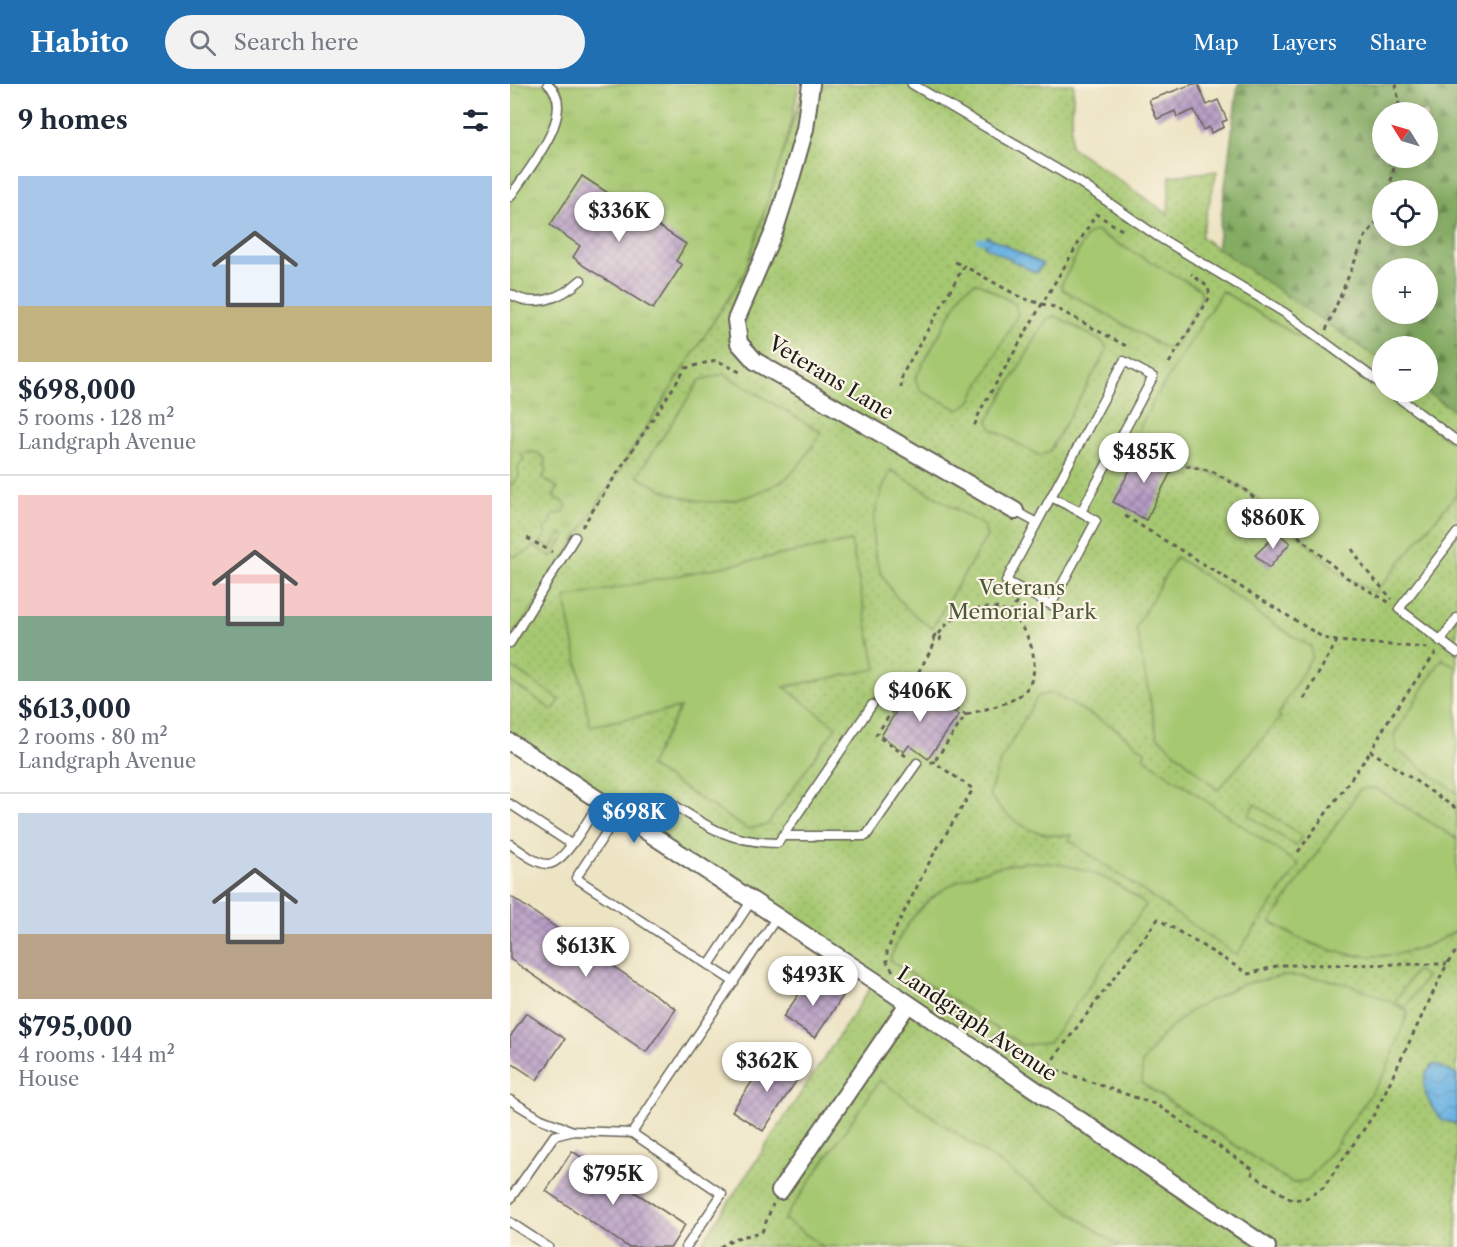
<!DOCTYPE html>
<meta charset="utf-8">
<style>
:root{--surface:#fff;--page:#f2f2f3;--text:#1f2937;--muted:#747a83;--line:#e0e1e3;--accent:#1f6fb2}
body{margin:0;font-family:"Libre Caslon Text",serif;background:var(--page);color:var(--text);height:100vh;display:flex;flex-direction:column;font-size:22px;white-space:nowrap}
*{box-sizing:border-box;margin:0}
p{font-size:20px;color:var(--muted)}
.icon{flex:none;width:33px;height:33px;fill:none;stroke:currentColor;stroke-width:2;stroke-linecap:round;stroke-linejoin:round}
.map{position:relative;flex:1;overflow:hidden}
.details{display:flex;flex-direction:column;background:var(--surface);width:510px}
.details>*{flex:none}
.needle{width:39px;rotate:307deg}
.controls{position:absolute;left:862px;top:18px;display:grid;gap:12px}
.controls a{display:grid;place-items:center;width:66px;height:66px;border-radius:50%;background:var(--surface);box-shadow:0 3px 15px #0003;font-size:30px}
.price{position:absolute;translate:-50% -51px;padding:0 14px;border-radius:21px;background:#fff;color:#222;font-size:20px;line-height:39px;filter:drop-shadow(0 2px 3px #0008)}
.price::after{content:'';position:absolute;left:50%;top:36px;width:18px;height:14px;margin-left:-9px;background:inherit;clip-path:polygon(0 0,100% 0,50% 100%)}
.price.current{background:var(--accent);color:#fff}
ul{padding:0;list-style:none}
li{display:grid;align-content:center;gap:12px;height:318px;padding:0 18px}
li+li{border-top:2px solid var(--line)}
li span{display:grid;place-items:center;height:186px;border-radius:0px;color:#555}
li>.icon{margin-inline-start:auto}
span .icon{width:108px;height:108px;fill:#fffc;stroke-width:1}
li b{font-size:26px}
h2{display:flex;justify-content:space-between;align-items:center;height:72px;padding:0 18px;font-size:26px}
header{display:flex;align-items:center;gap:36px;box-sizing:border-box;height:84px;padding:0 30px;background:var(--accent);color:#fff}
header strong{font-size:28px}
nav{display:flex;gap:33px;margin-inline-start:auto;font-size:21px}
.search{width:420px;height:54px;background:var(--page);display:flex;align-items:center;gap:15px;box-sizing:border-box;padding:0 21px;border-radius:33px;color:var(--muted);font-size:22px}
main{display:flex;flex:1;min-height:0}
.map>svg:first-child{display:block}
</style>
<header>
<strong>Habito</strong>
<div class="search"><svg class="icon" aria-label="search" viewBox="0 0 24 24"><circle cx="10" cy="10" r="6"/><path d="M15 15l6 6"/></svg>Search here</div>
<nav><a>Map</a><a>Layers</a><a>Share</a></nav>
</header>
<main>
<section class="details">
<h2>9 homes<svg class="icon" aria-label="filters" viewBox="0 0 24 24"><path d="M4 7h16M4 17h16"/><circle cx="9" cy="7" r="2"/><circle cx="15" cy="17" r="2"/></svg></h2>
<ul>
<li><span style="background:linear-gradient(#a9c7e8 70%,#c2b280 0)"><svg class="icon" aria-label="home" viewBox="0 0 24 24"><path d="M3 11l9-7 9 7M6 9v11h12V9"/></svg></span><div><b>$698,000</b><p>5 rooms · 128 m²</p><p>Landgraph Avenue</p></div></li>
<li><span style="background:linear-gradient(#f6c9c9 65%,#7fa58c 0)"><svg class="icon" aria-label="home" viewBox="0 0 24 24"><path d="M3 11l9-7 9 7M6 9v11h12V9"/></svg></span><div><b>$613,000</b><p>2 rooms · 80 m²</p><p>Landgraph Avenue</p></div></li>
<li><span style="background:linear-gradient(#c9d6e8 65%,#b9a48a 0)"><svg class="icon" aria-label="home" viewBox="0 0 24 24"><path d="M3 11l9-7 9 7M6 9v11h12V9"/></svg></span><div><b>$795,000</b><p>4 rooms · 144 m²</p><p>House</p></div></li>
</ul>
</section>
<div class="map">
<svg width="947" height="1163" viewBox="0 0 947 1163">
<defs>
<pattern id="grass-tufts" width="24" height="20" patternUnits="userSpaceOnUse" patternTransform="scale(1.5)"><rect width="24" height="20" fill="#a6c871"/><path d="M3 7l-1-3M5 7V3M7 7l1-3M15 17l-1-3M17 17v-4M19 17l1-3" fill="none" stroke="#8eab61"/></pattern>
<pattern id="forest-firs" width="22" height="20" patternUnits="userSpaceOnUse" patternTransform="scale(1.5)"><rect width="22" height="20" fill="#84ac63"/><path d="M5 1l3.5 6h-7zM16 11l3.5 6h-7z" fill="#6b8b51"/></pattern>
<pattern id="park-dots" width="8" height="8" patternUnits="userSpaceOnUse" patternTransform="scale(1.5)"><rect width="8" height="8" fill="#a6c871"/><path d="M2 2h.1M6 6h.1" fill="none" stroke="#8eab61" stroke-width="1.8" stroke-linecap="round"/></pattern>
<pattern id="water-waves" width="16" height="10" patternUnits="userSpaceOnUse" patternTransform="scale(1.5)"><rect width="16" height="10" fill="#6bb2e2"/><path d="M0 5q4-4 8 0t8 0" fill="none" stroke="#5c98c1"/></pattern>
<pattern id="building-cross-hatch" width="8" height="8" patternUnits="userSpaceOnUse" patternTransform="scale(1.5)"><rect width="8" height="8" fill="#b69bc5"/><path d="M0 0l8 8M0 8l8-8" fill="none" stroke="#937e9f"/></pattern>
</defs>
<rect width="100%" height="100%" fill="#fcf5e5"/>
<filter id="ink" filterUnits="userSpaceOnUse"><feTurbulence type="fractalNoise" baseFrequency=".0167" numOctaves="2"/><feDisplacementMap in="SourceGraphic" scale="12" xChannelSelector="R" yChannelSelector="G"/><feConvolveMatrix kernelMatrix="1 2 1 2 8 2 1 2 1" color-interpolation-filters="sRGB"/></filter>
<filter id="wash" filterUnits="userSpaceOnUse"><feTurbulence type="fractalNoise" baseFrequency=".008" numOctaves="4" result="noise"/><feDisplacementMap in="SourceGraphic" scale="24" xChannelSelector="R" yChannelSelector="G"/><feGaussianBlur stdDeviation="1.35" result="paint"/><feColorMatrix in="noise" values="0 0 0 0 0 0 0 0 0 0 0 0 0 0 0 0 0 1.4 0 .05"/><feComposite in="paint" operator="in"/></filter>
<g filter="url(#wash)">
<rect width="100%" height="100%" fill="#ede4c4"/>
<!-- grass -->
<path fill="url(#grass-tufts)" stroke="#617246" stroke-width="1.5" d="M 0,0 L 289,0 L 279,49 L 237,200 L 0,565 Z"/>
<!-- forest -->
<path fill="url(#forest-firs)" stroke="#506440" stroke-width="1.5" fill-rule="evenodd" d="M 728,0 L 947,0 L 947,345 L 897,308 L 918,308 L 918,262 L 873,262 L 873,288 L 706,174 ZM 873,28 L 918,28 L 918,74 L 873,74 ZM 873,106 L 918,106 L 918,152 L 873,152 ZM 873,184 L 918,184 L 918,230 L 873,230 Z"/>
<!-- park -->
<path fill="url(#park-dots)" stroke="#617246" stroke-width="1.5" d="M 295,0 L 564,0 L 560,62 L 658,130 L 660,92 L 707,87 L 691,153 L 873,278 L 873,308 L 916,308 L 947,328 L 947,1163 L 189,1163 L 365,897 L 0,658 L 0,559 L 235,188 Z
M 21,368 L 28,369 L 35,375 L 36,388 L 32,394 L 48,404 L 43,412 L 56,420 L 56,423 L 54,428 L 43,431 L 41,440 L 34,445 L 36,452 L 30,458 L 41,465 L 51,449 L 55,452 L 42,473 L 23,461 L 19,467 L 3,473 L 0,471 L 0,400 L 3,400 L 9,392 L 8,383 L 13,376 L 12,370 Z"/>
<!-- pitch -->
<path fill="#a6c871" stroke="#617246" stroke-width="1.5" d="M 585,147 L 690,205 L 692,212 L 664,263 L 655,264 L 552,205 L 552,199 L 577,151 Z
M 464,199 L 469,199 L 505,220 L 508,230 L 460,318 L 449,326 L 411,307 L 405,295 L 453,207 Z
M 712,207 L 814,268 L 947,362 L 947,409 L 865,509 C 855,503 843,498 833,491 C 798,463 734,389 690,387 L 624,355 L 646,313 Z
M 546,232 L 594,259 L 597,266 L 539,368 L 530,372 L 482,345 L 478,337 L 537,235 Z
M 214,290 L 311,348 C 301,364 292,380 278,393 C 272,398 264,401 258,404 C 210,429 171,418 127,392 L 190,296 Z
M 381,386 L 474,442 L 477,452 L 422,544 C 361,503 347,451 381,386 Z
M 341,457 L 366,585 L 274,603 L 326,643 L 257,741 L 237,745 L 139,682 L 170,624 L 80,642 L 55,514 Z
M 666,473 L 745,525 L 744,528 L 801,563 L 802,572 L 768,631 L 771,633 L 708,706 L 647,652 L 626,543 Z
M 932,575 L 947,583 L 947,709 L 887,666 L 884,651 Z
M 0,582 L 50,616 L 43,626 L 0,597 Z
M 542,609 L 603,643 L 635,667 L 634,674 L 789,781 L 726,871 L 559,756 L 562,751 C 526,755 499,739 479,710 L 490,678 L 528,612 Z
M 865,704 L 947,755 L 947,846 C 884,886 821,877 761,838 L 850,705 Z
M 745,720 L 792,752 L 786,762 L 738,731 Z
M 517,778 C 564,778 600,791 636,821 L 539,959 L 512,961 L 380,876 C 402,812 453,786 517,778 Z
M 906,886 L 916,893 L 895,924 L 885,917 Z
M 772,892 C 819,891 858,904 898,928 L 876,987 L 824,1064 L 798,1096 L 782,1099 L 632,999 L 632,979 L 653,951 L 680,927 L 730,901 Z
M 370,996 L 610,1163 L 314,1163 L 274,1135 Z"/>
<!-- water -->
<path fill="url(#water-waves)" stroke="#44677f" stroke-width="1.5" d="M 477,152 L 533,180 L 526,189 L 474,162 Z
M 925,980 L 947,991 L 947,1040 L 932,1036 C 919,1022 903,994 925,980 Z"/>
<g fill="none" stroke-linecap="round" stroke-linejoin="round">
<!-- stream -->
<path stroke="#6bb2e2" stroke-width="5" d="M 469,156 L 475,156"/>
</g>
<g id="blocks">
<!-- building -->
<path fill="url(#building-cross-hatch)" d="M 683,0 L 688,0 L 697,21 L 708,16 L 717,36 L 712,38 L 714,43 L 701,49 L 699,43 L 693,46 L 684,26 L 667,33 L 665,27 L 647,35 L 639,16 Z
M 72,92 L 176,160 L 166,177 L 172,181 L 143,225 L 74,182 L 63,173 L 70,162 L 40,141 Z
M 631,365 L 664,382 L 636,436 L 603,418 Z
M 768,449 L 780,459 L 759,484 L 745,471 Z
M 403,600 L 449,631 L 418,675 L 399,661 L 394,668 L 371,652 Z
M 0,812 L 166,925 L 136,968 L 0,875 Z
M 302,891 L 333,912 L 305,954 L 273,933 Z
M 16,929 L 55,955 L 27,996 L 0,978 L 0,953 Z
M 261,970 L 291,990 L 253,1047 L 222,1027 Z
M 62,1067 L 175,1141 L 161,1163 L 118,1163 L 36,1107 Z"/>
</g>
</g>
<g filter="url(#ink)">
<use href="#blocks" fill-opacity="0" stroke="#656257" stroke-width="1.5"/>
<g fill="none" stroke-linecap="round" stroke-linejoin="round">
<defs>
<path id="lane" d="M 402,0 L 569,98 L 647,152 L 775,229 L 873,301
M 0,113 C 16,88 70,27 38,0
M 0,210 C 25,225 51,214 71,196
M 881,308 L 947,357
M 541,413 L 571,428
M 505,427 L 527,439 L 496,497 L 541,521 L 586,437 L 571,428 L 643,293 L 614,277 L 527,439
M 947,449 L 889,525 L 947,569
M 930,557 L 947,534
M 0,559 L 65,453
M 0,720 L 61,760
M 109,729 L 66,794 L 224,898
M 131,744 L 152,713 C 195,741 215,758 268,759 L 362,621
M 272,752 L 356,752 L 407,679
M 0,760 C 11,767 24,779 37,780 C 54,782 81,731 90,716
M 199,881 L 242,816
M 0,1016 L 31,1035 L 63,1047
M 122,1049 L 267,833
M 0,1115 L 44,1052 L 64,1047 L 122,1049 L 212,1110 L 176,1163
M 0,1138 L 38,1163"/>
<path id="street" d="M 301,0 L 295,45 L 279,101 L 265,145 L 226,236 L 229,259 L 245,277 L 505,427
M 0,658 L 365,897 L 757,1163
M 270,1107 L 398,920"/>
</defs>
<!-- lane casing -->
<use href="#lane" stroke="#656257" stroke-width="11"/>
<!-- street casing -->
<use href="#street" stroke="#656257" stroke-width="20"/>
<!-- path -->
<path stroke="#656257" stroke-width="3" stroke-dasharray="4.5 4.5" stroke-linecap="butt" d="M 886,0 L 890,28
M 879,106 L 886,74
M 612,146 L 586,130 L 532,220 L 544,223 L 620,264
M 445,178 L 454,182
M 816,246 L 855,153 L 873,129
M 659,279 L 700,213 L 698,203 L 681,190
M 391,304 L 392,291 L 454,182 L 512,214 L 532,220 L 470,327 L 464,343
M 667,380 L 702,387 L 735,406 L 836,493 L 880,519
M 615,432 L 814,554 L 827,557 L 918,564
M 72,443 L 176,284 L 206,276 L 230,288
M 17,454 L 42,468
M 842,465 L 855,485 L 882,515
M 500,530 L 508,516
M 429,550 C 440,532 465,522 486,524 C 517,532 538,585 513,609 C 499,621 473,625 456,631
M423.5 554a3.5 3.5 0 1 1 7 0a3.5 3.5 0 1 1-7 0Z
M 926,568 L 879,635 L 861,667 L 947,725
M 404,596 L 426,557
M 794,615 L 827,557
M 396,672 L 366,651 L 404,596 L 456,631 L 424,678
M 788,768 L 861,667
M 383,887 L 377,878 L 377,868 L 386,844 L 422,773 L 463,705 L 424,678 L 419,678
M 498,964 L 515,975 L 647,1021 L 744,1086 L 742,1090 L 782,1116 L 797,1114 L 813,1104 L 865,1029 L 937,880 L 947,866
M 538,982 L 648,835 L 739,890 L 770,881 L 937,880
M 210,1163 L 223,1155 L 252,1148 L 263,1120"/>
<!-- lane -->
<use href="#lane" stroke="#fff" stroke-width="8"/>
<!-- street -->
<use href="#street" stroke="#fff" stroke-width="16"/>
</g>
</g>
<g text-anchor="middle" stroke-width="4.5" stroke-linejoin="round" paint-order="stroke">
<!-- street labels -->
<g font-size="21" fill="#1c1c1c" stroke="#fcf5e5">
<text transform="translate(321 294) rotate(31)" y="7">Veterans Lane</text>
<text transform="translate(467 940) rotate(34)" y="7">Landgraph Avenue</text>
</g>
<!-- park labels -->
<g font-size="21" fill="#4c583a" stroke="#fcf5e5">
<text x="512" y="511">Veterans<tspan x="512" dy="24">Memorial Park</tspan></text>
</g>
</g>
</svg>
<div class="controls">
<a><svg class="needle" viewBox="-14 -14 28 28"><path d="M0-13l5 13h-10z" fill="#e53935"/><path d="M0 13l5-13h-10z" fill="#747a83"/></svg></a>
<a><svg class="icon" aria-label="locate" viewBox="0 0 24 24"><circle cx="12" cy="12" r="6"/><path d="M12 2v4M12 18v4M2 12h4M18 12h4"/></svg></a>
<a>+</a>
<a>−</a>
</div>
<b class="price" style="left:109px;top:159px">$336K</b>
<b class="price" style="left:634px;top:400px">$485K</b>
<b class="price" style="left:763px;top:466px">$860K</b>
<b class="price" style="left:410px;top:639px">$406K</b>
<b class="price current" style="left:124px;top:760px">$698K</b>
<b class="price" style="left:76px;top:894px">$613K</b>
<b class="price" style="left:303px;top:923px">$493K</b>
<b class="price" style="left:257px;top:1009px">$362K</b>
<b class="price" style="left:103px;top:1122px">$795K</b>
</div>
</main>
